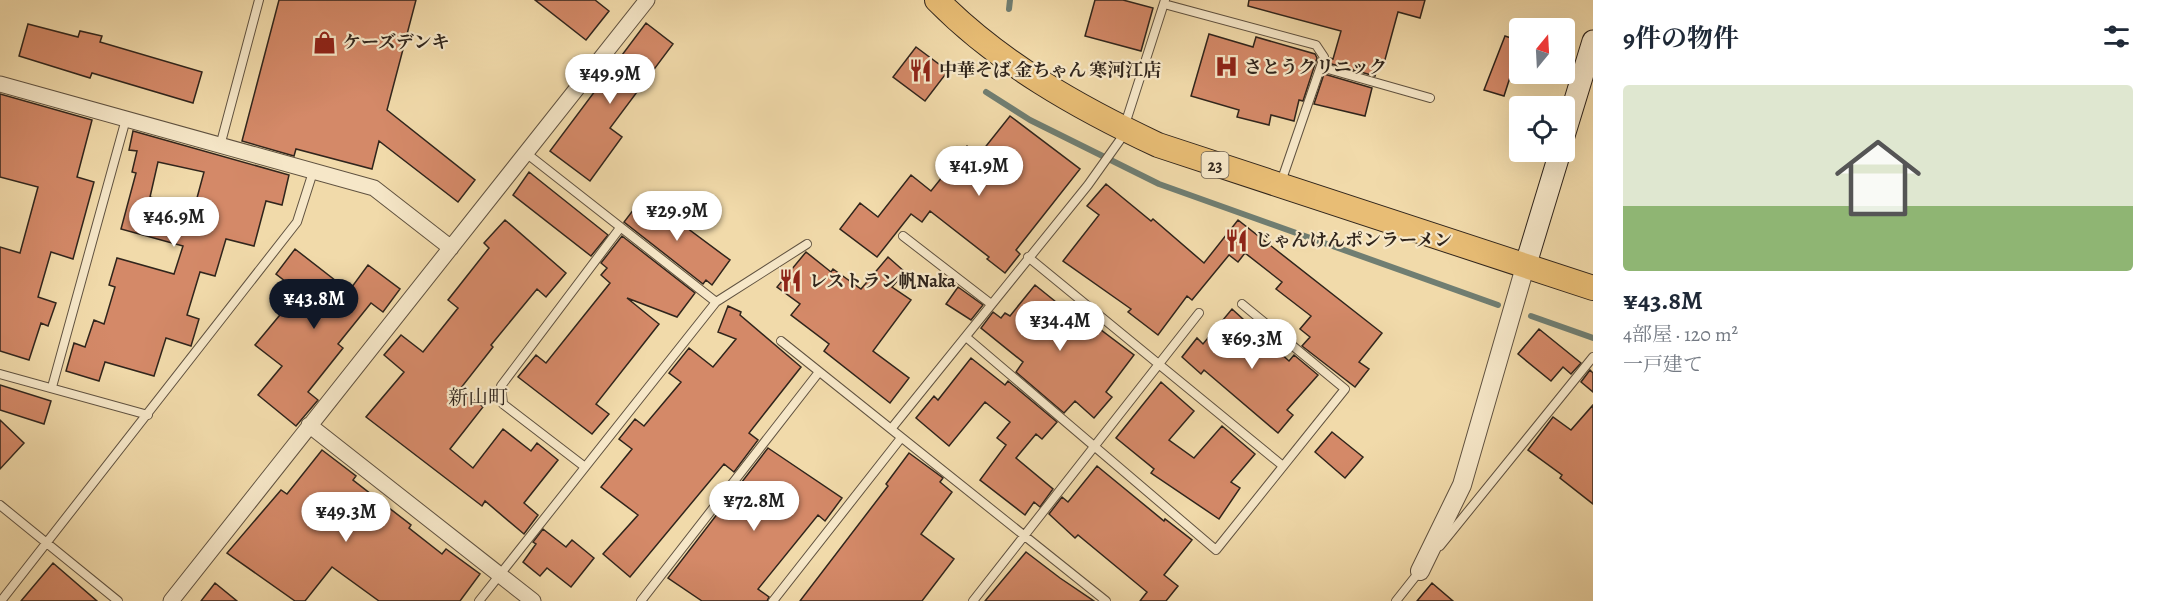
<!DOCTYPE html>
<html lang="ja">
<meta charset="utf-8">
<style>
:root{--surface:#fff;--page:#f6f6f7;--text:#1f2937;--muted:#747a83;--accent:#111827}
body{margin:0;font-family:Alegreya,"Noto Serif JP",serif;background:var(--page);color:var(--text);height:100vh;display:flex;flex-direction:column;font-size:22px;white-space:nowrap}
*{box-sizing:border-box;margin:0}
p{font-size:20px;color:var(--muted)}
.icon{flex:none;width:33px;height:33px;fill:none;stroke:currentColor;stroke-width:2;stroke-linecap:round;stroke-linejoin:round}
.map{position:relative;flex:1;overflow:hidden}
.panel{display:flex;flex-direction:column;background:var(--surface);width:570px}
.panel>*{flex:none}
.needle{width:39px;rotate:18deg}
.fabs{position:absolute;left:1509px;top:18px;display:grid;gap:12px}
.fabs a{display:grid;place-items:center;width:66px;height:66px;border-radius:6px;background:var(--surface);box-shadow:0 6px 24px #0002;font-size:30px}
.price{position:absolute;translate:-50% -51px;padding:0 14px;border-radius:21px;background:#fff;color:#222;font-size:20px;line-height:39px;filter:drop-shadow(0 2px 3px #0008)}
.price::after{content:'';position:absolute;left:50%;top:36px;width:18px;height:14px;margin-left:-9px;background:inherit;clip-path:polygon(0 0,100% 0,50% 100%)}
.price.selected{background:var(--accent);color:#fff}
ul{padding:0;list-style:none}
li{display:grid;align-content:center;gap:12px;height:318px;padding:0 30px}
li span{display:grid;place-items:center;height:186px;border-radius:6px;color:#555}
li>.icon{margin-inline-start:auto}
span .icon{width:108px;height:108px;fill:#fffc;stroke-width:1}
li b{font-size:26px}
h2{display:flex;justify-content:space-between;align-items:center;height:72px;padding:0 30px;font-size:26px}
main{display:flex;flex:1;min-height:0}
.map>svg:first-child{display:block}
</style>
<main>
<div class="map">
<svg width="1593" height="601" viewBox="0 0 1593 601">
<rect width="100%" height="100%" fill="#f1daaa"/>
<filter id="stains"><feTurbulence type="fractalNoise" baseFrequency=".00333" numOctaves="4"/><feColorMatrix values="0 0 0 0 .2 0 0 0 0 .09 0 0 0 0 .02 0 0 0 .5 -.17"/></filter>
<radialGradient id="worn" r=".72"><stop offset=".6" stop-color="#630" stop-opacity="0"/><stop offset="1" stop-color="#630" stop-opacity=".3"/></radialGradient>
<g fill="none" stroke-linecap="round" stroke-linejoin="round">
<!-- stream -->
<path stroke="#707e72" stroke-width="6" d="M 1009,9 L 1010,0
M 986,92 L 1030,120 L 1159,184 L 1498,305
M 1531,316 L 1593,338"/>
</g>
<!-- building -->
<path fill="#d48968" stroke="#30251c" stroke-width="1.5" fill-rule="evenodd" d="M 279,0 L 416,0 L 387,110 L 475,180 L 458,202 L 379,141 L 372,169 L 296,149 L 294,156 L 242,141 Z
M 535,0 L 595,0 L 609,11 L 586,40 Z
M 1095,0 L 1123,0 L 1153,8 L 1141,51 L 1085,36 Z
M 1249,0 L 1425,0 L 1420,18 L 1398,12 L 1383,67 L 1378,65 L 1375,76 L 1328,63 L 1330,58 L 1333,59 L 1341,31 L 1248,6 Z
M 646,23 L 673,44 L 610,128 L 622,137 L 590,181 L 550,151 Z
M 28,24 L 78,37 L 80,31 L 102,36 L 100,42 L 202,72 L 193,103 L 92,73 L 90,78 L 19,56 Z
M 1209,34 L 1253,47 L 1256,37 L 1315,54 L 1317,58 L 1303,101 L 1299,100 L 1294,121 L 1271,115 L 1269,125 L 1237,117 L 1239,110 L 1191,96 Z
M 1505,36 L 1520,41 L 1520,70 L 1513,68 L 1504,96 L 1484,90 Z
M 916,47 L 948,71 L 925,101 L 893,77 Z
M 1324,74 L 1372,88 L 1365,116 L 1314,104 Z
M 0,94 L 92,120 L 77,177 L 94,182 L 73,259 L 51,252 L 38,297 L 56,303 L 48,326 L 41,323 L 29,360 L 0,351 L 0,247 L 20,253 L 38,187 L 0,177 Z
M 1010,116 L 1080,169 L 1016,250 L 1020,254 L 1005,273 L 987,259 L 989,257 L 930,211 L 922,222 L 911,214 L 877,257 L 840,229 L 860,203 L 878,217 L 911,175 L 931,191 L 967,146 L 979,155 Z
M 133,131 L 289,175 L 282,205 L 266,201 L 254,246 L 226,239 L 215,276 L 200,272 L 187,315 L 199,319 L 191,346 L 166,338 L 154,376 L 105,362 L 99,381 L 66,371 L 74,343 L 85,347 L 94,320 L 104,324 L 115,287 L 109,285 L 117,258 L 174,274 L 183,246 L 121,229 L 136,173 L 132,172 L 137,151 L 129,150 ZM 158,162 L 204,172 L 194,209 L 150,197 Z
M 529,172 L 608,235 L 591,256 L 513,195 Z
M 1106,184 L 1151,221 L 1153,219 L 1204,263 L 1238,220 L 1382,333 L 1359,362 L 1369,369 L 1355,387 L 1302,346 L 1310,337 L 1300,329 L 1311,316 L 1276,289 L 1282,282 L 1245,253 L 1238,262 L 1229,255 L 1192,300 L 1187,296 L 1158,335 L 1128,312 L 1131,309 L 1063,261 L 1099,215 L 1087,206 Z
M 644,196 L 730,260 L 712,285 L 706,280 L 703,284 L 624,222 Z
M 505,220 L 566,273 L 546,297 L 537,289 L 491,345 L 493,347 L 460,389 L 483,407 L 450,449 L 473,468 L 503,429 L 531,451 L 537,443 L 558,460 L 524,503 L 538,515 L 524,534 L 485,501 L 482,506 L 366,417 L 404,372 L 384,355 L 401,335 L 423,352 L 458,308 L 448,300 L 489,248 L 484,243 Z
M 622,236 L 695,293 L 677,317 L 627,298 L 659,324 L 596,404 L 609,414 L 592,434 L 518,377 L 536,355 L 546,363 L 610,283 L 601,275 L 607,268 L 601,263 Z
M 295,249 L 349,291 L 368,265 L 400,289 L 383,312 L 371,303 L 338,344 L 343,348 L 308,392 L 318,400 L 296,426 L 258,395 L 282,366 L 255,345 L 299,292 L 276,274 Z
M 806,252 L 831,272 L 833,269 L 861,289 L 888,257 L 905,272 L 892,287 L 911,300 L 873,351 L 909,378 L 890,403 L 824,351 L 829,344 L 791,315 L 800,304 L 777,287 Z
M 1035,285 L 1061,306 L 1064,302 L 1134,355 L 1106,392 L 1112,397 L 1094,418 L 1075,401 L 1064,413 L 1016,372 L 1023,362 L 981,328 L 993,312 L 1001,318 L 1005,313 L 1010,316 Z
M 958,287 L 983,305 L 971,320 L 946,304 Z
M 728,306 L 741,312 L 740,315 L 801,367 L 749,433 L 758,440 L 734,472 L 724,464 L 630,577 L 603,554 L 638,515 L 601,487 L 632,449 L 619,439 L 635,419 L 644,426 L 681,382 L 669,373 L 689,348 L 713,367 L 736,339 L 718,332 Z
M 1232,309 L 1289,361 L 1294,355 L 1318,375 L 1287,410 L 1293,415 L 1278,433 L 1204,370 L 1201,374 L 1182,357 L 1197,338 L 1203,344 Z
M 1539,329 L 1581,363 L 1571,374 L 1563,367 L 1551,381 L 1518,354 Z
M 971,358 L 1005,385 L 1008,381 L 1057,422 L 1042,439 L 1036,434 L 1016,458 L 1053,489 L 1040,507 L 1034,502 L 1025,515 L 980,480 L 1006,445 L 997,438 L 1010,422 L 985,402 L 949,446 L 916,418 L 934,396 L 938,400 Z
M 1590,370 L 1593,373 L 1593,392 L 1581,382 Z
M 1161,382 L 1194,411 L 1169,440 L 1194,458 L 1222,426 L 1255,454 L 1231,482 L 1240,488 L 1219,519 L 1151,473 L 1154,469 L 1116,438 Z
M 0,385 L 51,401 L 44,424 L 0,410 Z
M 1593,405 L 1593,504 L 1560,478 L 1562,475 L 1528,450 L 1553,417 L 1571,430 Z
M 0,420 L 24,443 L 0,469 Z
M 1332,432 L 1363,457 L 1345,478 L 1315,452 Z
M 768,448 L 842,498 L 825,521 L 818,515 L 758,589 L 769,597 L 767,601 L 702,601 L 668,578 Z
M 322,450 L 356,476 L 353,480 L 411,525 L 409,528 L 442,554 L 446,549 L 480,574 L 460,601 L 379,601 L 332,567 L 305,601 L 295,601 L 227,553 L 281,490 L 287,494 Z
M 909,453 L 943,478 L 940,482 L 952,492 L 921,534 L 954,559 L 922,601 L 800,601 L 888,486 L 886,484 Z
M 1097,466 L 1164,521 L 1165,519 L 1192,540 L 1164,575 L 1178,586 L 1166,601 L 1140,601 L 1147,592 L 1078,535 L 1075,538 L 1049,514 L 1062,497 L 1068,502 Z
M 543,529 L 566,547 L 572,540 L 594,558 L 571,587 L 547,568 L 540,576 L 523,562 L 536,544 L 533,542 Z
M 1026,552 L 1060,578 L 1094,601 L 985,601 Z
M 53,563 L 97,601 L 21,601 Z
M 215,583 L 237,601 L 201,601 Z
M 1432,583 L 1453,601 L 1417,601 Z"/>
<g fill="none" stroke-linecap="round" stroke-linejoin="round">
<defs>
<path id="service" d="M 1164,4 L 1316,45 L 1324,57 L 1281,182
M 1321,67 L 1430,98
M 220,146 L 259,0
M 526,153 L 716,302
M 903,236 L 991,304
M 1028,257 L 1283,466
M 966,337 L 1216,550 L 1345,389 L 1242,304
M 781,341 L 1106,601
M 0,374 L 148,415
M 52,387 L 126,119
M 891,429 L 1088,185 L 1120,140 L 1165,0
M 585,467 L 503,404 L 501,386 L 620,228
M 0,505 L 118,601
M 1440,546 L 1593,357
M 1,601 L 297,222 L 313,172
M 479,601 L 716,302 L 807,244
M 641,601 L 819,372
M 773,601 L 901,438
M 973,601 L 1199,313
M 1396,601 L 1419,572"/>
<path id="minor" d="M 0,84 L 374,188 L 451,248
M 309,425 L 533,601
M 171,601 L 647,0"/>
<path id="tertiary" d="M 1420,571 L 1462,485 L 1525,267"/>
<path id="secondary" d="M 1564,136 L 1593,41
M 1525,267 L 1560,152"/>
<path id="primary" d="M 937,0 C 999,63 1079,108 1158,145 L 1593,288"/>
</defs>
<!-- service casing -->
<use href="#service" stroke="#605240" stroke-width="10"/>
<!-- minor casing -->
<use href="#minor" stroke="#605240" stroke-width="17"/>
<!-- tertiary casing -->
<use href="#tertiary" stroke="#605240" stroke-width="20"/>
<!-- secondary casing -->
<use href="#secondary" stroke="#30251c" stroke-width="23"/>
<!-- primary casing -->
<use href="#primary" stroke="#30251c" stroke-width="26"/>
<!-- service -->
<use href="#service" stroke="#f6e7c8" stroke-width="8"/>
<!-- minor -->
<use href="#minor" stroke="#f6e7c8" stroke-width="15"/>
<!-- tertiary -->
<use href="#tertiary" stroke="#f6e7c8" stroke-width="18"/>
<!-- secondary -->
<use href="#secondary" stroke="#f6e7c8" stroke-width="21"/>
<!-- primary -->
<use href="#primary" stroke="#e8bd75" stroke-width="24"/>
</g>
<!-- icons -->
<defs>
<symbol id="shop-bare" viewBox="-9 -9 18 18"><path d="M-5-2.5h2.3a2.7 3.5 0 0 1 5.4 0H5L5.5 6h-11ZM-1.5-2.5h3a1.5 2.3 0 0 0-3 0Z" fill="#8f2418" stroke="#f6e7c8" stroke-width="2.5" paint-order="stroke"/></symbol>
<symbol id="hospital-bare" viewBox="-9 -9 18 18"><path d="M-5-5h3v3.5h4V-5h3V5h-3V1.5h-4V5h-3Z" fill="#8f2418" stroke="#f6e7c8" stroke-width="2.5" paint-order="stroke"/></symbol>
<symbol id="restaurant-bare" viewBox="-9 -9 18 18"><path d="M-5-6h1v4h1v-4h1v4h1v-4h1v5L-1.5 .5V6h-2V.5L-5-1ZM5-6V6H3V1.5H1.5Q1.5-4 5-6Z" fill="#8f2418" stroke="#f6e7c8" stroke-width="2.5" paint-order="stroke"/></symbol>
</defs>
<g fill-rule="evenodd">
<use href="#shop-bare" x="308" y="26" width="33" height="33"/>
<use href="#hospital-bare" x="1210" y="50" width="33" height="33"/>
<use href="#restaurant-bare" x="904" y="54" width="33" height="33"/>
<use href="#restaurant-bare" x="1220" y="224" width="33" height="33"/>
<use href="#restaurant-bare" x="774" y="264" width="33" height="33"/>
</g>
<g text-anchor="middle" stroke-width="4.5" stroke-linejoin="round" paint-order="stroke">
<!-- shield labels -->
<rect fill="#f6e7c8" stroke="#6b5f50" stroke-width="1.5" x="1201.5" y="152" width="27" height="26" rx="4.5"/>
<g font-size="16" font-weight="bold" fill="#30251c">
<text x="1215" y="171">23</text>
</g>
<!-- poi labels -->
<g font-size="18" font-weight="bold" fill="#30251c" stroke="#f6e7c8" text-anchor="start">
<text x="343" y="48">ケーズデンキ</text>
<text x="1244" y="73">さとうクリニック</text>
<text x="939" y="76">中華そば 金ちゃん 寒河江店</text>
<text x="1255" y="246">じゃんけんポンラーメン</text>
<text x="809" y="287">レストラン帆Naka</text>
</g>
<!-- neighbourhood labels -->
<g font-size="20" fill="#30251c" stroke="#f6e7c8">
<text x="478" y="404">新山町</text>
</g>
</g>
<rect width="100%" height="100%" filter="url(#stains)"/>
<rect width="100%" height="100%" fill="url(#worn)"/>
</svg>
<div class="fabs">
<a><svg class="needle" viewBox="-14 -14 28 28"><path d="M0-13l5 13h-10z" fill="#e53935"/><path d="M0 13l5-13h-10z" fill="#747a83"/></svg></a>
<a><svg class="icon" aria-label="locate" viewBox="0 0 24 24"><circle cx="12" cy="12" r="6"/><path d="M12 2v4M12 18v4M2 12h4M18 12h4"/></svg></a>
</div>
<b class="price" style="left:610px;top:105px">¥49.9M</b>
<b class="price" style="left:979px;top:197px">¥41.9M</b>
<b class="price" style="left:677px;top:242px">¥29.9M</b>
<b class="price" style="left:174px;top:248px">¥46.9M</b>
<b class="price selected" style="left:314px;top:330px">¥43.8M</b>
<b class="price" style="left:1060px;top:352px">¥34.4M</b>
<b class="price" style="left:1252px;top:370px">¥69.3M</b>
<b class="price" style="left:754px;top:532px">¥72.8M</b>
<b class="price" style="left:346px;top:543px">¥49.3M</b>
</div>
<section class="panel">
<h2>9件の物件<svg class="icon" aria-label="filters" viewBox="0 0 24 24"><path d="M4 7h16M4 17h16"/><circle cx="9" cy="7" r="2"/><circle cx="15" cy="17" r="2"/></svg></h2>
<ul>
<li><span style="background:linear-gradient(#dfe7d0 65%,#8fb573 0)"><svg class="icon" aria-label="home" viewBox="0 0 24 24"><path d="M3 11l9-7 9 7M6 9v11h12V9"/></svg></span><div><b>¥43.8M</b><p>4部屋 · 120 m²</p><p>一戸建て</p></div></li>
</ul>
</section>
</main>
